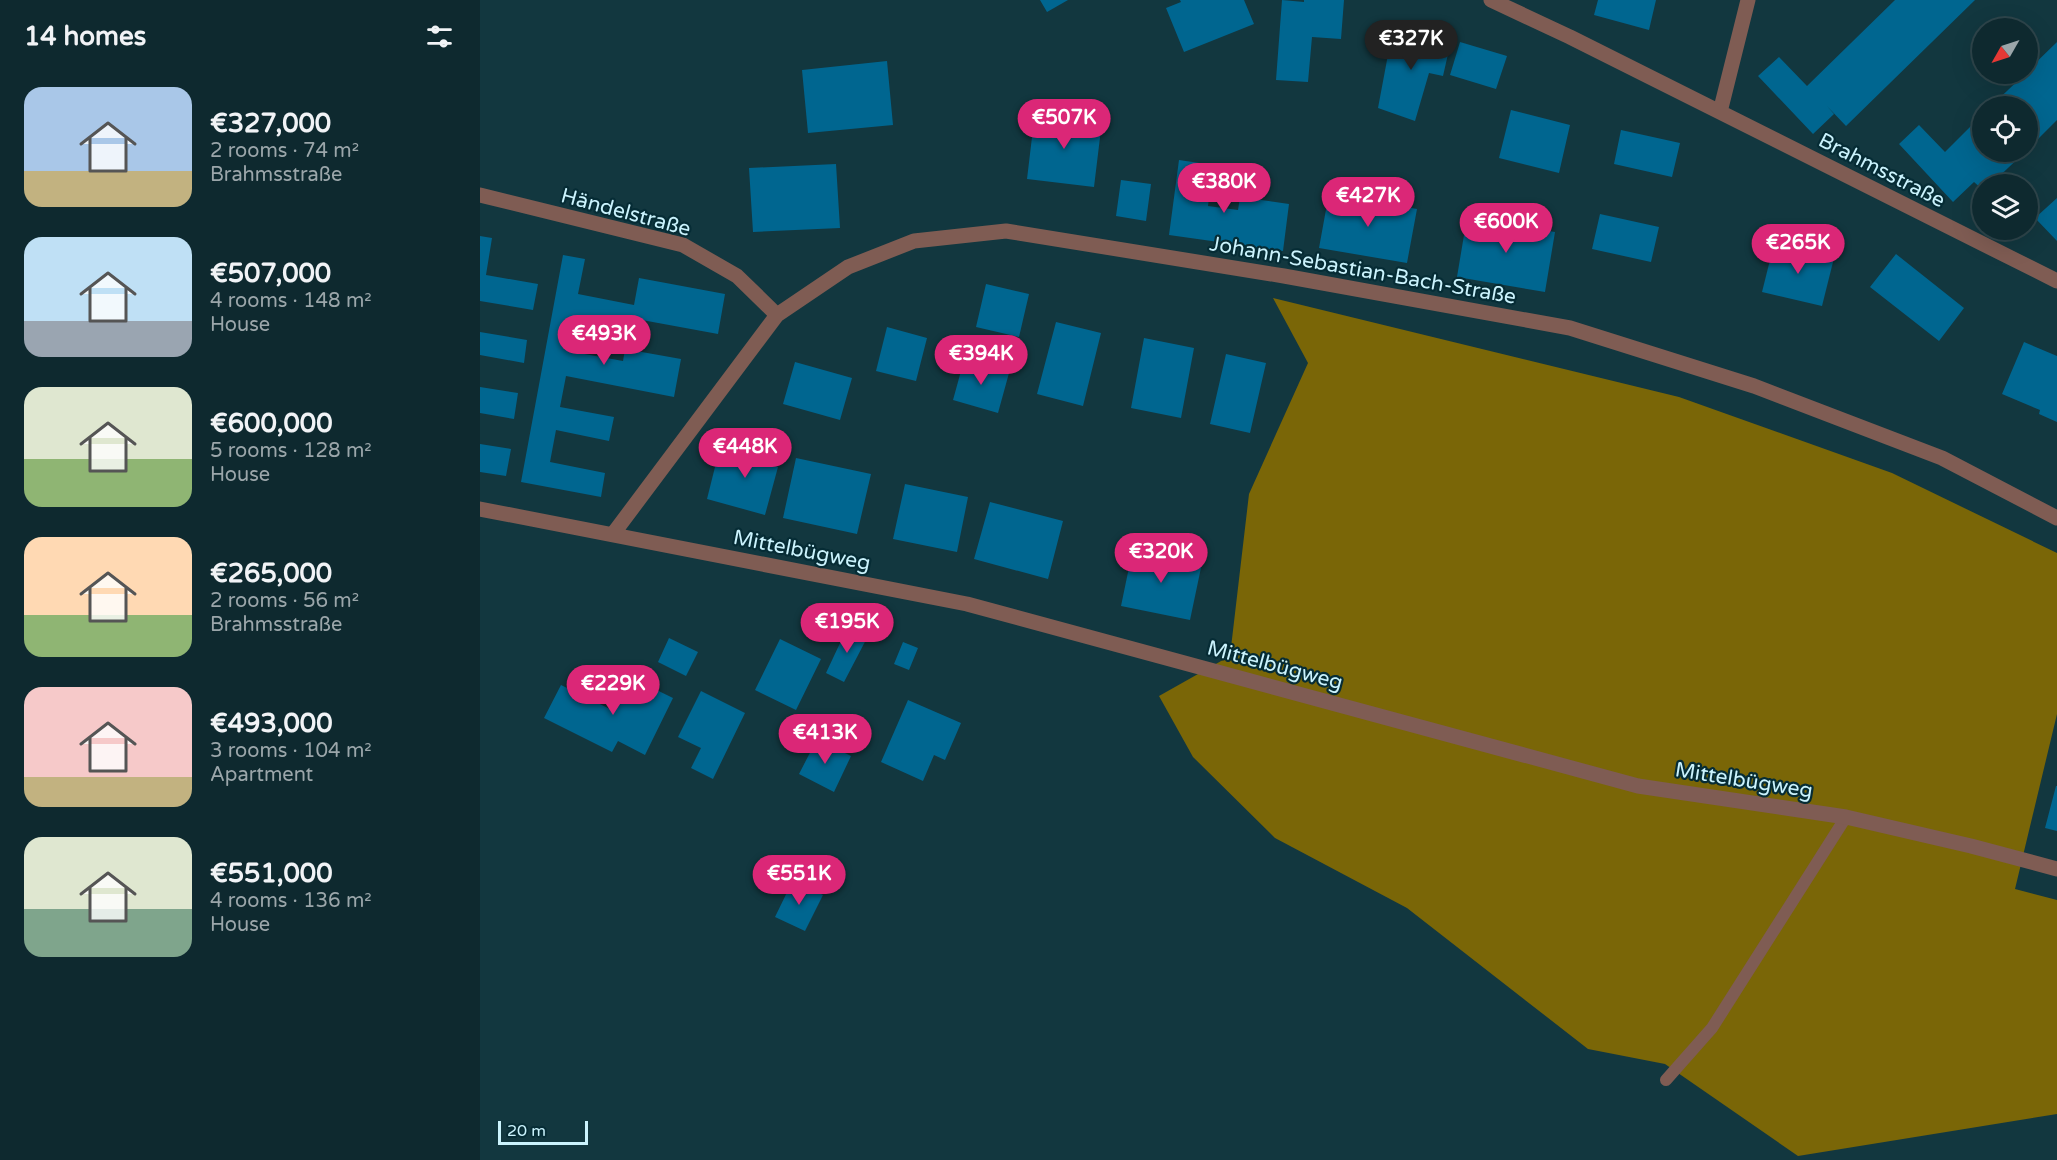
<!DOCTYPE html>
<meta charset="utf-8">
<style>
:root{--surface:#0e292f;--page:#173137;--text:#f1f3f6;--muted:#9ba6aa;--line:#2e454b;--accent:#db2777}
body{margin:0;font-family:"Varela Round",sans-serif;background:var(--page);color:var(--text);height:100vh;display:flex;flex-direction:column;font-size:22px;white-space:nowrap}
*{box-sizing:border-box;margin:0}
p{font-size:20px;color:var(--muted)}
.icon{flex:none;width:33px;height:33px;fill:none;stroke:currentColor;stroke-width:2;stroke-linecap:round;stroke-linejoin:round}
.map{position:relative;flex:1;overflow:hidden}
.details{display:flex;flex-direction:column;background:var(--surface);width:480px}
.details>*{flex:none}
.needle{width:39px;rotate:231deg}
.buttons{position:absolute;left:1492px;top:18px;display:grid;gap:12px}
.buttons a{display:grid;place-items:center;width:66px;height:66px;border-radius:50%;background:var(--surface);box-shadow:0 6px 24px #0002,0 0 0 2px var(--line);font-size:30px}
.scale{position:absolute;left:18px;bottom:15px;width:90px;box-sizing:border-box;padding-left:6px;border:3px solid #cbf3fd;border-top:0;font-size:16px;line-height:21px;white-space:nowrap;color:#cbf3fd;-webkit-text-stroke:4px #062c35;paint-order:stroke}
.price{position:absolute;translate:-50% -51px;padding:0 14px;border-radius:21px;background:var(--accent);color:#fff;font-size:20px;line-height:39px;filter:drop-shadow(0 2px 3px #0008)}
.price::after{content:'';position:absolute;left:50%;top:36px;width:18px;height:14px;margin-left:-9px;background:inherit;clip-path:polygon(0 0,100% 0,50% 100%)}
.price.on{background:#222;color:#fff}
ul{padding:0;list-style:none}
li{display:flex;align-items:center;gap:18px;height:150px;padding:0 24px}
li span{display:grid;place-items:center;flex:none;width:168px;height:120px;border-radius:18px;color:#555}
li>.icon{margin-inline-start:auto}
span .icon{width:72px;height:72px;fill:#fffc;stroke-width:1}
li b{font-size:26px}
h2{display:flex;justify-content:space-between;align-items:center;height:72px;padding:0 24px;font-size:26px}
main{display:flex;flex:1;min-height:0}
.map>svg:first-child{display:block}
</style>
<main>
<section class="details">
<h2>14 homes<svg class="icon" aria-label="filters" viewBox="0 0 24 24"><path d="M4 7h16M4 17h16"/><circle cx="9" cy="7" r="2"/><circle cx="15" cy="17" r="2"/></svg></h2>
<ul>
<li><span style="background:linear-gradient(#a9c7e8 70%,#c2b280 0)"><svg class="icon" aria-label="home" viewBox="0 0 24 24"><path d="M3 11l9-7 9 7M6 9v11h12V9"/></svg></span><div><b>€327,000</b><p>2 rooms · 74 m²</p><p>Brahmsstraße</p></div></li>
<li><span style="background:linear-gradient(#bfe0f5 70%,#9aa5b1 0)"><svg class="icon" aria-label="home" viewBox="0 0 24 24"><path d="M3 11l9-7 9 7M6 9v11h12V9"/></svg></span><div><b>€507,000</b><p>4 rooms · 148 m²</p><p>House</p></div></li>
<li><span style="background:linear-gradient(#dfe7d0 60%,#8fb573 0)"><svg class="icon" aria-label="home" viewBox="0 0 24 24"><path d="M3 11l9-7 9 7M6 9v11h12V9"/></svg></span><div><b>€600,000</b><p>5 rooms · 128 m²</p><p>House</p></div></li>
<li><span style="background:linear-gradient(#ffd9b3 65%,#8fb573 0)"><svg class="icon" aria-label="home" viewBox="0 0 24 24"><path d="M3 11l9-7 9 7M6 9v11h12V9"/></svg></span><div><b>€265,000</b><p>2 rooms · 56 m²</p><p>Brahmsstraße</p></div></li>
<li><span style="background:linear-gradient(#f6c9c9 75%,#c2b280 0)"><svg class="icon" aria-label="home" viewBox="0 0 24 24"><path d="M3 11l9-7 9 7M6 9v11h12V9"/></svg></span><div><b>€493,000</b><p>3 rooms · 104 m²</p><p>Apartment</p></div></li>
<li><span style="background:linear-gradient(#dfe7d0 60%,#7fa58c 0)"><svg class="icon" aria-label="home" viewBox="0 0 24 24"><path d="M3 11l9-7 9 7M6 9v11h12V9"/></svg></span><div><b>€551,000</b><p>4 rooms · 136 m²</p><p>House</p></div></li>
</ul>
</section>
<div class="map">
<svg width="1577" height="1160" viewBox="0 0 1577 1160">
<rect width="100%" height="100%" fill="#12373f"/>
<!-- forest -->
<path fill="#7a6607" d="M 793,298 L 1199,397 L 1412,473 L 1577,553 L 1577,714 L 1535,889 L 1577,900 L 1577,1114 L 1318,1156 L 1185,1064 L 1108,1049 L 927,908 L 795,838 L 713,757 L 679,696 L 750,656 L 769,494 L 828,363 Z"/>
<!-- building -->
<path fill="#006690" d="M 560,0 L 588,0 L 567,12 Z
M 700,0 L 764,0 L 774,24 L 704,52 L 686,8 L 701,2 Z
M 802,0 L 824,2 L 824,0 L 864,0 L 861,39 L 832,37 L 828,82 L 796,80 Z
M 1118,0 L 1176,0 L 1169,30 L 1114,15 Z
M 1415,0 L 1495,0 L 1366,126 L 1347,106 L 1354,114 L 1333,134 L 1278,76 L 1299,57 L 1327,86 Z
M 913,28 L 971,41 L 963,76 L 949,73 L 935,121 L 898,108 Z
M 980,42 L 1027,56 L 1016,89 L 970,75 Z
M 1577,42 L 1577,120 L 1548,149 L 1548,106 L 1511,106 L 1545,74 L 1548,74 L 1548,70 Z
M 407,61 L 413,125 L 328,133 L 322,70 Z
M 1031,110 L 1090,125 L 1079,173 L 1019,158 Z
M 555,112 L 622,121 L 614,187 L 547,179 Z
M 1503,114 L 1503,152 L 1545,152 L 1511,184 L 1503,184 L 1503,190 L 1494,182 L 1473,202 L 1419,144 L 1439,125 L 1465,152 Z
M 1141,130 L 1200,143 L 1192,177 L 1134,164 Z
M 699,160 L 733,165 L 728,206 L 758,210 L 760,197 L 809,204 L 803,251 L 689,235 Z
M 356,164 L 360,228 L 273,232 L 269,168 Z
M 641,180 L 671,184 L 666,221 L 636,216 Z
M 849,193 L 937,209 L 927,263 L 839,248 Z
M 1577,198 L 1577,241 L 1555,218 Z
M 1120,214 L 1179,227 L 1171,262 L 1112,249 Z
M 987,217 L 1075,232 L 1065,292 L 977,277 Z
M 0,236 L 12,238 L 6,275 L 58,284 L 53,310 L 0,301 Z
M 1294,244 L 1354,258 L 1342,306 L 1282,292 Z
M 1416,254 L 1484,308 L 1459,341 L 1390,287 Z
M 83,255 L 105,259 L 98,294 L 154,305 L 159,278 L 245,294 L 238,334 L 151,318 L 150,328 L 95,318 L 88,351 L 143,361 L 145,349 L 201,359 L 194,397 L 86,376 L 80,407 L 134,417 L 129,441 L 76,430 L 70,462 L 125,473 L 121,497 L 41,482 Z
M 506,284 L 549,294 L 539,337 L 496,327 Z
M 576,322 L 621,333 L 603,406 L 557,394 Z
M 407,327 L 447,338 L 436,381 L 396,371 Z
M 0,332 L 47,340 L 44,363 L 0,355 Z
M 664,338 L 714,348 L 701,418 L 651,408 Z
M 1544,342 L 1577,356 L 1577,422 L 1559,414 L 1560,410 L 1522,394 Z
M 746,354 L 786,363 L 770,433 L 730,424 Z
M 484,360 L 529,373 L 518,413 L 473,400 Z
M 315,362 L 372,378 L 360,420 L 303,404 Z
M 0,387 L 38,393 L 34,419 L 0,413 Z
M 276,440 L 296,446 L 291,465 L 298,467 L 285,515 L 227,499 L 239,451 L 271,459 Z
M 0,444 L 31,449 L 26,476 L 0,472 Z
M 316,458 L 391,474 L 377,534 L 303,518 Z
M 425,484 L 488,497 L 477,552 L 413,539 Z
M 510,502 L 583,521 L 568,579 L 494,559 Z
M 653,548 L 722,563 L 710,620 L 641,606 Z
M 368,626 L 388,636 L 364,682 L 346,673 Z
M 189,638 L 218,652 L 206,676 L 178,662 Z
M 300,639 L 341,659 L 316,710 L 275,690 Z
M 423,642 L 438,648 L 429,670 L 414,664 Z
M 148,676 L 193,698 L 165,755 L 138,741 L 132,752 L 64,718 L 81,685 L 132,710 Z
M 221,691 L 265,713 L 233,779 L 211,768 L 221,748 L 198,737 Z
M 428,700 L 481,723 L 465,760 L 454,755 L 443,781 L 401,762 Z
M 337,739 L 371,756 L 354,792 L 319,774 Z
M 1576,786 L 1577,786 L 1577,831 L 1565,828 Z
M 313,880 L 343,895 L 325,931 L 295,917 Z"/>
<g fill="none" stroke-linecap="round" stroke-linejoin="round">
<!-- lane -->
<path stroke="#7f5c53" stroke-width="12" d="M 1186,1080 L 1232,1028 L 1366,817"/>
<!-- street -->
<path stroke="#7f5c53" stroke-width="15" d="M 1011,0 L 1090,37 L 1577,281
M 1240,112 L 1268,0
M 0,195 L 203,245 L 257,276 L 297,315
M 0,509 L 487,604 L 1158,786 L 1366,817 L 1491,846 L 1577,869
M 133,534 L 297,315 L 368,267 L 434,241 L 526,231 L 804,276 L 1090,328 L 1274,386 L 1462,458 L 1577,518"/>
</g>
<g text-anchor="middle" stroke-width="4.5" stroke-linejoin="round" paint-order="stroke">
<!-- street labels -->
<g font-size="21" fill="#cbf3fd" stroke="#062c35">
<text transform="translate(1402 170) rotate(27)" y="7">Brahmsstraße</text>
<text transform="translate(146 212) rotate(15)" y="7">Händelstraße</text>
<text transform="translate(883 270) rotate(10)" y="7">Johann-Sebastian-Bach-Straße</text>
<text transform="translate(322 550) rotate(11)" y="7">Mittelbügweg</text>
<text transform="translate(795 665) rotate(15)" y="7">Mittelbügweg</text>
<text transform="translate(1264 780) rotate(9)" y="7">Mittelbügweg</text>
</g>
</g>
</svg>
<div class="buttons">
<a><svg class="needle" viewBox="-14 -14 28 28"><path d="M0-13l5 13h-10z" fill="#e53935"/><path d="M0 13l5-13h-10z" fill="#9ba6aa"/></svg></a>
<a><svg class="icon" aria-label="locate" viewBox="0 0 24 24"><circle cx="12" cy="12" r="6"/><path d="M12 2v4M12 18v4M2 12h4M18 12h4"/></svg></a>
<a><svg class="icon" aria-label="layers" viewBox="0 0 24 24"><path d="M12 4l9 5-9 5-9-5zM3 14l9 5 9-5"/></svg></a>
</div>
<div class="scale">20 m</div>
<b class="price on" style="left:931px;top:71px">€327K</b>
<b class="price" style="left:584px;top:150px">€507K</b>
<b class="price" style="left:744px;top:214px">€380K</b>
<b class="price" style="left:888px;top:228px">€427K</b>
<b class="price" style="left:1026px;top:254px">€600K</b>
<b class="price" style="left:1318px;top:275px">€265K</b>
<b class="price" style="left:124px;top:366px">€493K</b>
<b class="price" style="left:501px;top:386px">€394K</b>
<b class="price" style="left:265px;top:479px">€448K</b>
<b class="price" style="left:681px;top:584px">€320K</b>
<b class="price" style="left:367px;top:654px">€195K</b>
<b class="price" style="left:133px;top:716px">€229K</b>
<b class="price" style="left:345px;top:765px">€413K</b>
<b class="price" style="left:319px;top:906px">€551K</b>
</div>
</main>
